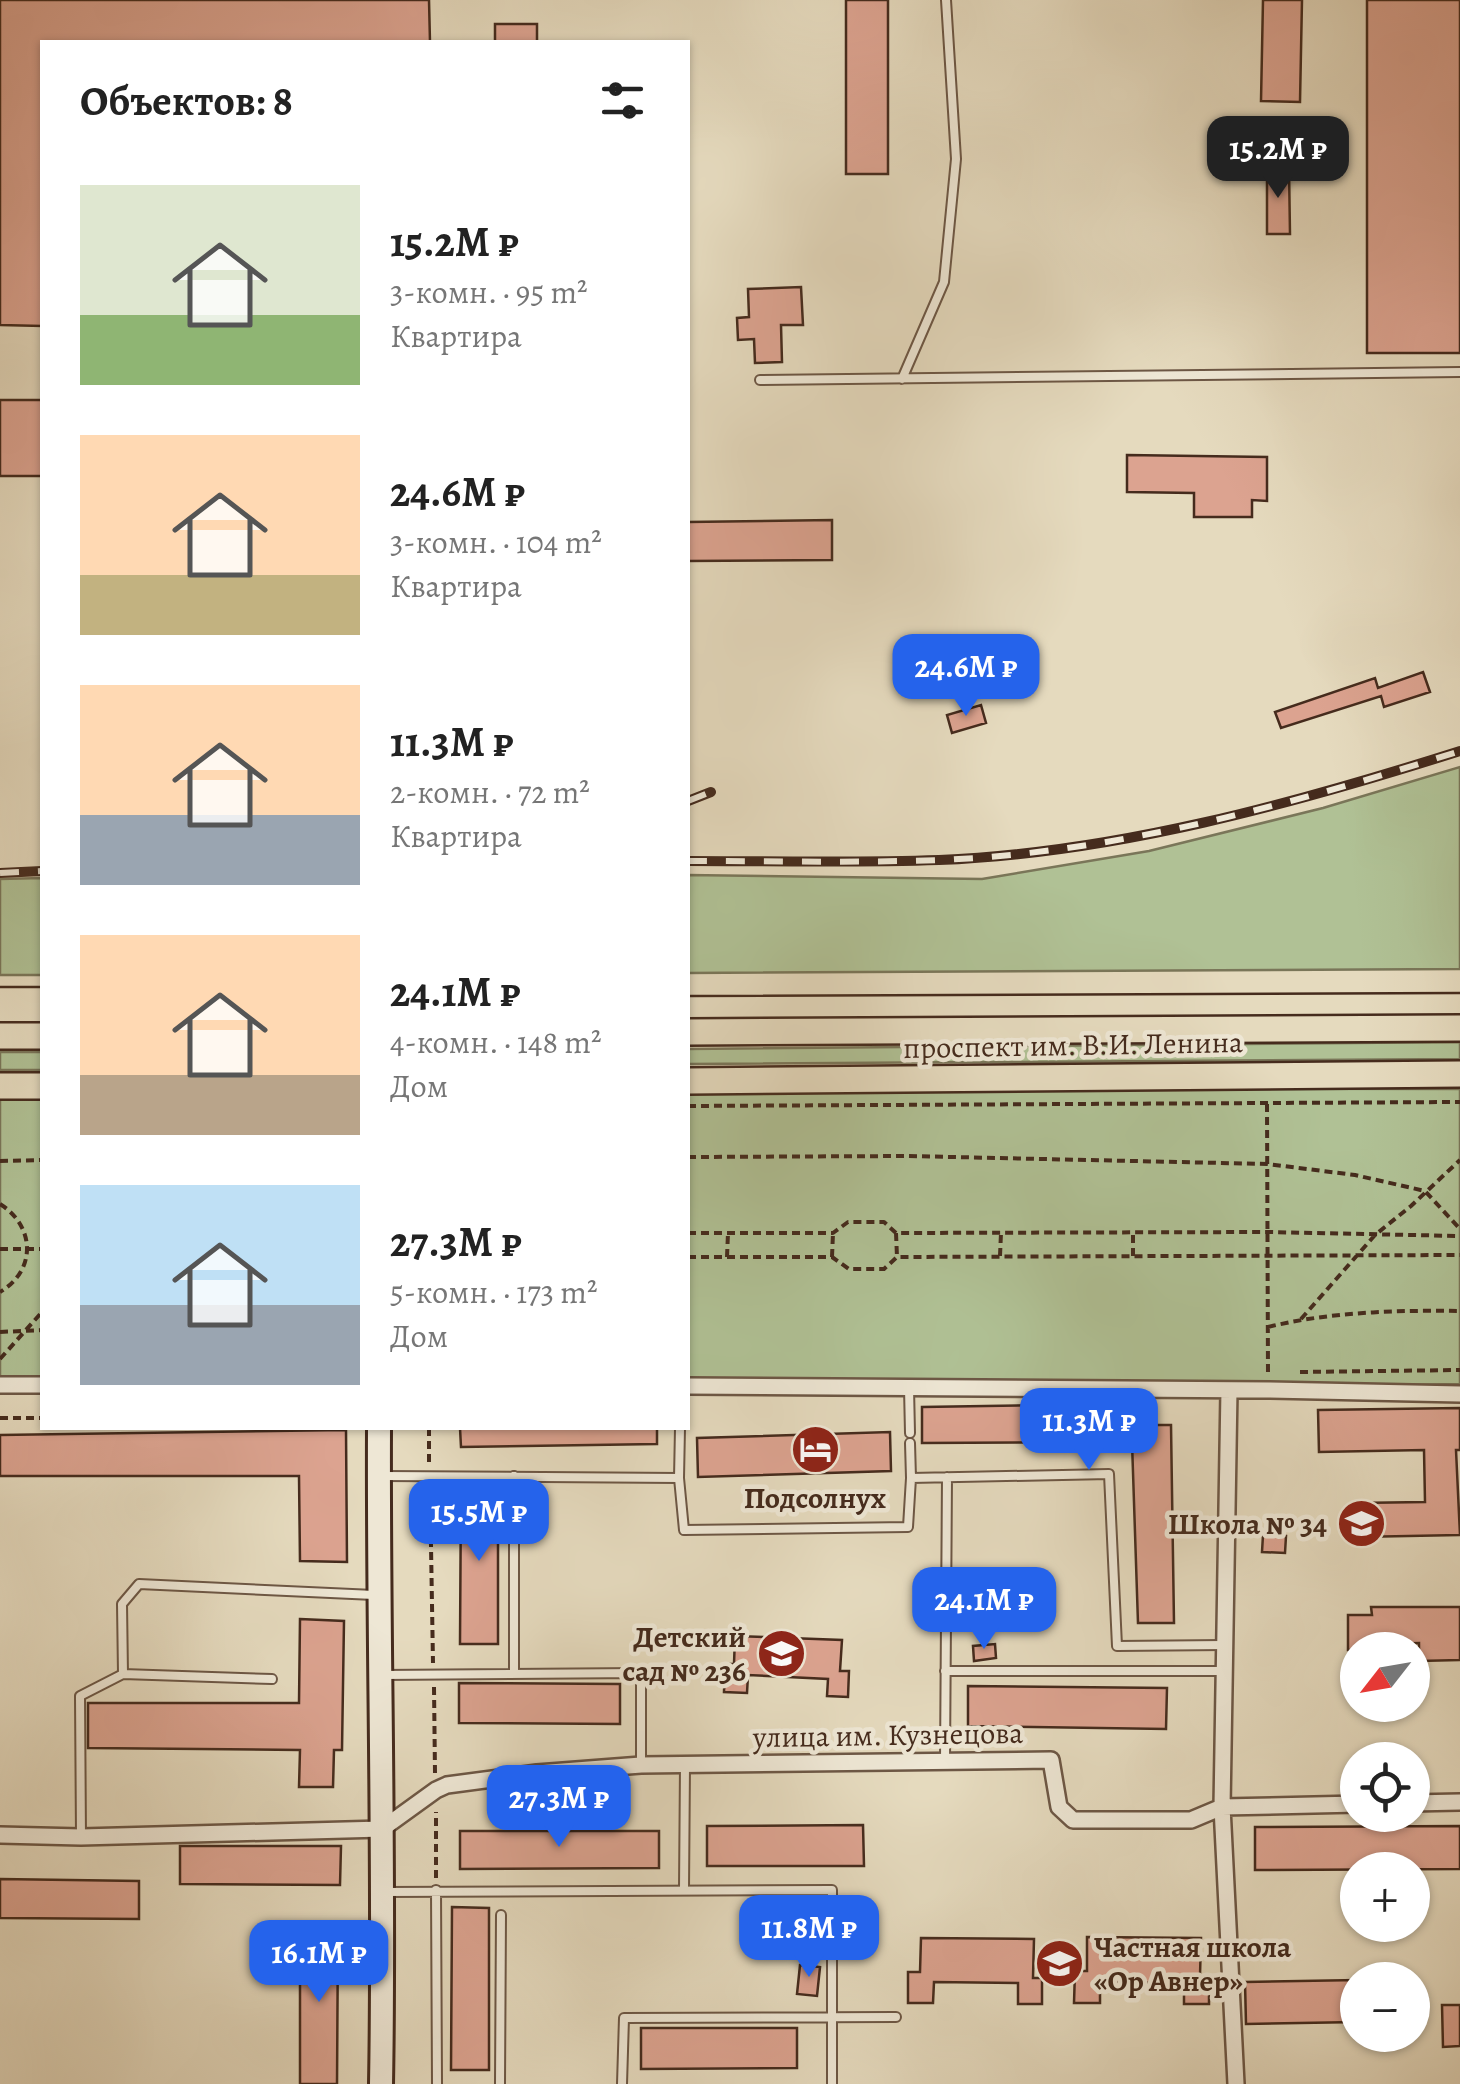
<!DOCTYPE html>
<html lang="ru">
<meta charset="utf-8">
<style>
:root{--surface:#fff;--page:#f6f6f6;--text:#222;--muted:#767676;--accent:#2563eb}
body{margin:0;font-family:Alegreya,serif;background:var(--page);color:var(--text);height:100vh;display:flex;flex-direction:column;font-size:38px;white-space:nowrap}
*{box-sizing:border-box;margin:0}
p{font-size:32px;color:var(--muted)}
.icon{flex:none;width:55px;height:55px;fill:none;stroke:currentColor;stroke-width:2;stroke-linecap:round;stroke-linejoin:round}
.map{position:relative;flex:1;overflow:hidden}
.side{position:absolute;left:40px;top:40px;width:650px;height:1390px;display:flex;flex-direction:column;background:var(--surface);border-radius:0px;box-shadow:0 2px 8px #0004}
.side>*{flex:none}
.needle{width:65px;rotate:239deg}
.buttons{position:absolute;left:1340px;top:1632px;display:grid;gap:20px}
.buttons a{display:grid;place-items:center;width:90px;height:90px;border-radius:50%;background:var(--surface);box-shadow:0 2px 8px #0004;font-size:50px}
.price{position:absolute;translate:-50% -85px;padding:0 22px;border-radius:20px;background:var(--accent);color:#fff;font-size:32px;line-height:65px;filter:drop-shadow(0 2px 5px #0008)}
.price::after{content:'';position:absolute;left:50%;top:60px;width:30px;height:22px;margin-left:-15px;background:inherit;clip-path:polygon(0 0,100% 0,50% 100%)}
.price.on{background:#222;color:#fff}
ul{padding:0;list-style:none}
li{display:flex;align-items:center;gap:30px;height:250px;padding:0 40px}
li span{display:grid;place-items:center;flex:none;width:280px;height:200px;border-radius:0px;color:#555}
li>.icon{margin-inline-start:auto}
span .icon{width:120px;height:120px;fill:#fffc;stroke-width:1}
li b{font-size:42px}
h2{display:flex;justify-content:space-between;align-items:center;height:120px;padding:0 40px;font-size:42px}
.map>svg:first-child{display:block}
</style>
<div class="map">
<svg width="1460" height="2084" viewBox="0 0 1460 2084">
<rect width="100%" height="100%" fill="#e5dabe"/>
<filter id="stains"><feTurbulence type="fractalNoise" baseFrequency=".002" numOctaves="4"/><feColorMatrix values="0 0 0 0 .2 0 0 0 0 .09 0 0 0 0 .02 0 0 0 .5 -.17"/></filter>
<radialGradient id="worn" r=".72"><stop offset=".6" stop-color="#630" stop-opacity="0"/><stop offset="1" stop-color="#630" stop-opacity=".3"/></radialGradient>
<!-- green -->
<path fill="#b0c195" stroke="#7a7659" stroke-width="2.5" d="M 1460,767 L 1460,969 L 688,973 L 688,875 L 982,879 L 1149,851 L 1323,808 Z
M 42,878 L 42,975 L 0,975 L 0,879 Z
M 1460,1042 L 1460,1059 L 688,1064 L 688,1049 Z
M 0,1052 L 42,1052 L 42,1070 L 0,1070 Z
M 688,1088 L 1460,1089 L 1460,1384 L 1231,1388 L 688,1379 Z
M 0,1091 L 42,1091 L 42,1382 L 0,1382 Z"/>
<!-- building -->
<path fill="#dca390" stroke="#452b1d" stroke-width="2.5" d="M 0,0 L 429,0 L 430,42 L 42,42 L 42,326 L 0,325 Z
M 846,0 L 888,0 L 888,174 L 846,174 Z
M 1263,0 L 1302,0 L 1300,102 L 1261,101 Z
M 1367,0 L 1460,0 L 1460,353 L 1367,353 Z
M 495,24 L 537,24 L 537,42 L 495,42 Z
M 1267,168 L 1289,168 L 1290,234 L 1267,234 Z
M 801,287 L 803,325 L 781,325 L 782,362 L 755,363 L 754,339 L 738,340 L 737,318 L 749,317 L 748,289 Z
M 0,400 L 42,400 L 42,476 L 0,476 Z
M 1127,455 L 1267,457 L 1267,501 L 1252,500 L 1252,517 L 1194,517 L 1194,493 L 1127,492 Z
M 832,520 L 832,560 L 688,561 L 688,522 Z
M 1423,672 L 1430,692 L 1384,707 L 1381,696 L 1281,728 L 1275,712 L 1375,678 L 1378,688 Z
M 981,705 L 986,723 L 952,733 L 947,715 Z
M 1118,1404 L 1118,1425 L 1171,1425 L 1174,1623 L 1138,1623 L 1132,1442 L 922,1443 L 922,1407 Z
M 1460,1408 L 1460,1450 L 1456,1450 L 1460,1535 L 1357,1537 L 1356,1503 L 1425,1502 L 1424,1450 L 1319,1452 L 1318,1410 Z
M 460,1428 L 657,1428 L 657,1444 L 461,1447 Z
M 346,1430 L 347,1562 L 300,1561 L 299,1476 L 0,1476 L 0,1435 Z
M 890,1432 L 891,1471 L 698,1477 L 697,1438 Z
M 461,1484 L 498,1484 L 498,1644 L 460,1644 Z
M 1263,1535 L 1286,1536 L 1285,1553 L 1262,1552 Z
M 1371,1607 L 1460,1607 L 1460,1660 L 1419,1661 L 1419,1643 L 1386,1644 L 1386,1650 L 1348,1650 L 1348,1615 L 1372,1615 Z
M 300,1619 L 344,1621 L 342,1750 L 334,1750 L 333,1787 L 299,1787 L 300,1750 L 88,1748 L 88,1703 L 299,1703 Z
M 735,1636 L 842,1640 L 840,1671 L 849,1671 L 848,1697 L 827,1696 L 828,1679 L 748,1675 L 747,1693 L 724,1692 L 725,1664 L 734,1664 Z
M 995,1644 L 996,1658 L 974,1661 L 973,1646 Z
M 459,1683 L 620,1684 L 620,1724 L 459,1723 Z
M 968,1686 L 1167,1688 L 1166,1729 L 968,1726 Z
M 863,1825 L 864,1866 L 707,1866 L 707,1826 Z
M 1460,1826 L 1460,1869 L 1255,1870 L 1255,1827 Z
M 460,1831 L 659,1831 L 659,1868 L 460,1869 Z
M 180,1846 L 341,1846 L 340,1885 L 180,1884 Z
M 0,1879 L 139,1881 L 139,1919 L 0,1918 Z
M 452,1907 L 489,1908 L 489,2070 L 451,2070 Z
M 300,1926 L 338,1926 L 337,2084 L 300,2084 Z
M 1087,1937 L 1201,1938 L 1200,1976 L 1209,1977 L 1209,2004 L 1184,2004 L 1184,1983 L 1100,1982 L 1100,2003 L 1074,2003 L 1075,1971 L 1087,1971 Z
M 921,1938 L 1034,1939 L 1033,1978 L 1042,1978 L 1042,2004 L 1018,2004 L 1018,1983 L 934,1982 L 933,2003 L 908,2003 L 908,1972 L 920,1972 Z
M 800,1965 L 820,1967 L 817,1996 L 797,1994 Z
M 1358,1980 L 1358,2022 L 1246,2024 L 1245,1982 Z
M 1442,2005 L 1460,2005 L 1460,2046 L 1443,2047 Z
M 641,2028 L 797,2028 L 797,2068 L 641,2069 Z"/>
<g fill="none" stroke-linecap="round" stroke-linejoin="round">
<defs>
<path id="service" d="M 902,379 L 944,282 L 956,159 L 946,0
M 760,380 L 1460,372
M 909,1388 L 910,1433
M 910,1443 L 911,1478
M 383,1476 L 679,1478 L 684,1530 L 908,1527 L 911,1478 L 1109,1474 L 1117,1646 L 1224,1645
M 514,1476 L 514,1674
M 679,1478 L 680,1428
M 945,1671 L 1224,1671
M 123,1674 L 272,1679
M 382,1675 L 641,1673 L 641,1765
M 945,1761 L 947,1477
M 81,1837 L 80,1696 L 123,1674 L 122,1604 L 139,1584 L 374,1595
M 436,1890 L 437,2084
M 684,1890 L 685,1765
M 384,1892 L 832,1890 L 832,2084
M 500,2084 L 501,1915
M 622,2084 L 624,2018 L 896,2017"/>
<path id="minor" d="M 0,1385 L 42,1385
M 688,1386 L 1270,1390 L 1460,1394
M 1229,1390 L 1222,1807 L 1236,2084
M 1412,1803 L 1460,1802
M 0,1835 L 81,1837 L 382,1829 L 436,1790 L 447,1785 L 537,1773 L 641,1765 L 1051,1760 L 1059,1807 L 1073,1820 L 1191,1820 L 1222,1807 L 1358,1804"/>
<path id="secondary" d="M 379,1428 C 378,1646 385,1865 381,2084"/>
<path id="primary" d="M 688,1032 L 1460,1028
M 0,1036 L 42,1036
M 688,1081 L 1460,1074
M 0,1086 L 42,1086"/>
</defs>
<!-- service casing -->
<use href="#service" stroke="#6d5745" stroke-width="12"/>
<!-- minor casing -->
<use href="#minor" stroke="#6d5745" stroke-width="20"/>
<!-- secondary casing -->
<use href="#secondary" stroke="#452b1d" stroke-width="28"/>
<!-- primary casing -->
<use href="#primary" stroke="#452b1d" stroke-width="30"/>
<!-- path -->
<path stroke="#452b1d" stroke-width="4" stroke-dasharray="8 5" stroke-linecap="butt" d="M 1267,1104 L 1268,1375
M 688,1106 L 1460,1102
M 688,1157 L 908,1156 L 1267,1164 L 1355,1175 L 1425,1191 L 1460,1229
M 0,1161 L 42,1160
M 0,1204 C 35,1226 37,1270 0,1292
M 688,1233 L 833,1233 L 848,1222 L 884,1222 L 896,1233 L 1268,1232 L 1460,1236
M 896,1233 L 897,1257
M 0,1249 L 42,1249
M 1000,1256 L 1001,1233
M 1133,1256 L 1133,1233
M 688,1257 L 832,1257 L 849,1269 L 884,1269 L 897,1257 L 1460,1255
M 727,1257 L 728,1233
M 832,1257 L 833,1233
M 1301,1319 L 1375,1235 L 1411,1206 L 1460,1160
M 1268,1327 C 1329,1312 1397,1310 1460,1311
M 0,1332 L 42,1330
M 0,1359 L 42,1312
M 1300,1372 L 1460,1370
M 0,1418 L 42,1418
M 429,1428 L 429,1463
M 430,1487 L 433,1663
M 434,1687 L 435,1773
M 436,1878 L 436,1812"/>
<!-- service -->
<use href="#service" stroke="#eee7d5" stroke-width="8"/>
<!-- minor -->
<use href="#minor" stroke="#eee7d5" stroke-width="15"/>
<!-- secondary -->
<use href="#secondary" stroke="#eee7d5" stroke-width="22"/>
<!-- primary -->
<use href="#primary" stroke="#e5dabe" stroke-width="25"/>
<!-- tram -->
<path stroke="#452b1d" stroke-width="2.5" d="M 0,987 L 42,987
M 688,996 L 1460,993"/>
<defs>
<path id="rail" d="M 688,801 L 711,792
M 688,861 C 771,861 855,863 939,860 C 1115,853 1293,804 1460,751
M 0,873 L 42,871"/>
</defs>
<!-- rail casing -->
<use href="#rail" stroke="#452b1d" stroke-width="10"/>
<!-- rail -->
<use href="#rail" stroke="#eee7d5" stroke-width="6" stroke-dasharray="19" stroke-linecap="butt"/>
</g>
<!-- icons -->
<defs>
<symbol id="hotel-disc" viewBox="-11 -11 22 22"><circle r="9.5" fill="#8f2418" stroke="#eee7d5"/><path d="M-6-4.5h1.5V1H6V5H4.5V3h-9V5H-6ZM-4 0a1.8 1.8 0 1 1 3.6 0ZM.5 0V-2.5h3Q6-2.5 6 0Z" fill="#fff"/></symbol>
<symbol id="school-disc" viewBox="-11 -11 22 22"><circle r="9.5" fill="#8f2418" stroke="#eee7d5"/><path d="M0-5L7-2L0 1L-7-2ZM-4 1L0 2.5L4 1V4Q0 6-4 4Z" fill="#fff"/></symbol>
</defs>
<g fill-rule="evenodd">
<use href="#hotel-disc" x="788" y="1422" width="55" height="55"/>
<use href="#school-disc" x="1334" y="1496" width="55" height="55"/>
<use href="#school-disc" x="754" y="1626" width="55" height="55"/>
<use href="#school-disc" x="1032" y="1936" width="55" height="55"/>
</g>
<g text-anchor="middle" stroke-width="9" stroke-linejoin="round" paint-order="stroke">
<!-- street labels -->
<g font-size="30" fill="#452b1d" stroke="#eee7d5">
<text transform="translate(1073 1045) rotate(-1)" y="10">проспект им. В.И. Ленина</text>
<text transform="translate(888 1735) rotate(-1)" y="10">улица им. Кузнецова</text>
</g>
<!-- poi labels -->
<g font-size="30" font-weight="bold" fill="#452b1d" stroke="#eee7d5" text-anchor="end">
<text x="815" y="1508" text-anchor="middle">Подсолнух</text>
<text x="1327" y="1534">Школа № 34</text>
<text x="746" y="1647">Детский<tspan x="746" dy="34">сад № 236</tspan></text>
<text x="1094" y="1957" text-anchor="start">Частная школа<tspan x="1094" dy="34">«Ор Авнер»</tspan></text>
</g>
</g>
<rect width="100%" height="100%" filter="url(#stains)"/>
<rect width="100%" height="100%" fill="url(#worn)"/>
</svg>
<div class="buttons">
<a><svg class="needle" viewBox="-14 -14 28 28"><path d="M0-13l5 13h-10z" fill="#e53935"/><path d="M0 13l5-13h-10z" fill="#767676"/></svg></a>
<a><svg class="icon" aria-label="locate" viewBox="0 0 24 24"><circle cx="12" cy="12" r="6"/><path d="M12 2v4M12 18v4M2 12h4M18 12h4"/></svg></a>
<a>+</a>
<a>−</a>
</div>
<b class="price on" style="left:1278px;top:201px">15.2M ₽</b>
<b class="price" style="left:966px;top:719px">24.6M ₽</b>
<b class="price" style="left:1089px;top:1473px">11.3M ₽</b>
<b class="price" style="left:479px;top:1564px">15.5M ₽</b>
<b class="price" style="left:984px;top:1652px">24.1M ₽</b>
<b class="price" style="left:559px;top:1850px">27.3M ₽</b>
<b class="price" style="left:809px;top:1980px">11.8M ₽</b>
<b class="price" style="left:319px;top:2005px">16.1M ₽</b>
<section class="side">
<h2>Объектов: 8<svg class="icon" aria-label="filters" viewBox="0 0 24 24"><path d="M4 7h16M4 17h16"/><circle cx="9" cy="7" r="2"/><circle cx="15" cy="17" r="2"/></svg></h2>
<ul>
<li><span style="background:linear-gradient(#dfe7d0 65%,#8fb573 0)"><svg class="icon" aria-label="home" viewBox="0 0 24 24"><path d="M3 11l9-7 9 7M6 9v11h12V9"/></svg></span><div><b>15.2M ₽</b><p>3-комн. · 95 m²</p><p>Квартира</p></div></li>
<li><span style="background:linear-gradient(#ffd9b3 70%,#c2b280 0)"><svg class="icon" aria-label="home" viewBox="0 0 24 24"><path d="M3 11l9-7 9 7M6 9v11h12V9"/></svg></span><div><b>24.6M ₽</b><p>3-комн. · 104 m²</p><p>Квартира</p></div></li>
<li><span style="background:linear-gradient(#ffd9b3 65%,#9aa5b1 0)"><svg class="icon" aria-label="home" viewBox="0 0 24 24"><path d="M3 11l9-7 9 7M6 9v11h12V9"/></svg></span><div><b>11.3M ₽</b><p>2-комн. · 72 m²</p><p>Квартира</p></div></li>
<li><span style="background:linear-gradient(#ffd9b3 70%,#b9a48a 0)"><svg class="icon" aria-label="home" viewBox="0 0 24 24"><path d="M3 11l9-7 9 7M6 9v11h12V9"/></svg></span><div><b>24.1M ₽</b><p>4-комн. · 148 m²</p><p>Дом</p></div></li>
<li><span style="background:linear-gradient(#bfe0f5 60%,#9aa5b1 0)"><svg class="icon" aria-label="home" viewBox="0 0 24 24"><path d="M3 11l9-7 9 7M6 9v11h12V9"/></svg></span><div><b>27.3M ₽</b><p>5-комн. · 173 m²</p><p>Дом</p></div></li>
</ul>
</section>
</div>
